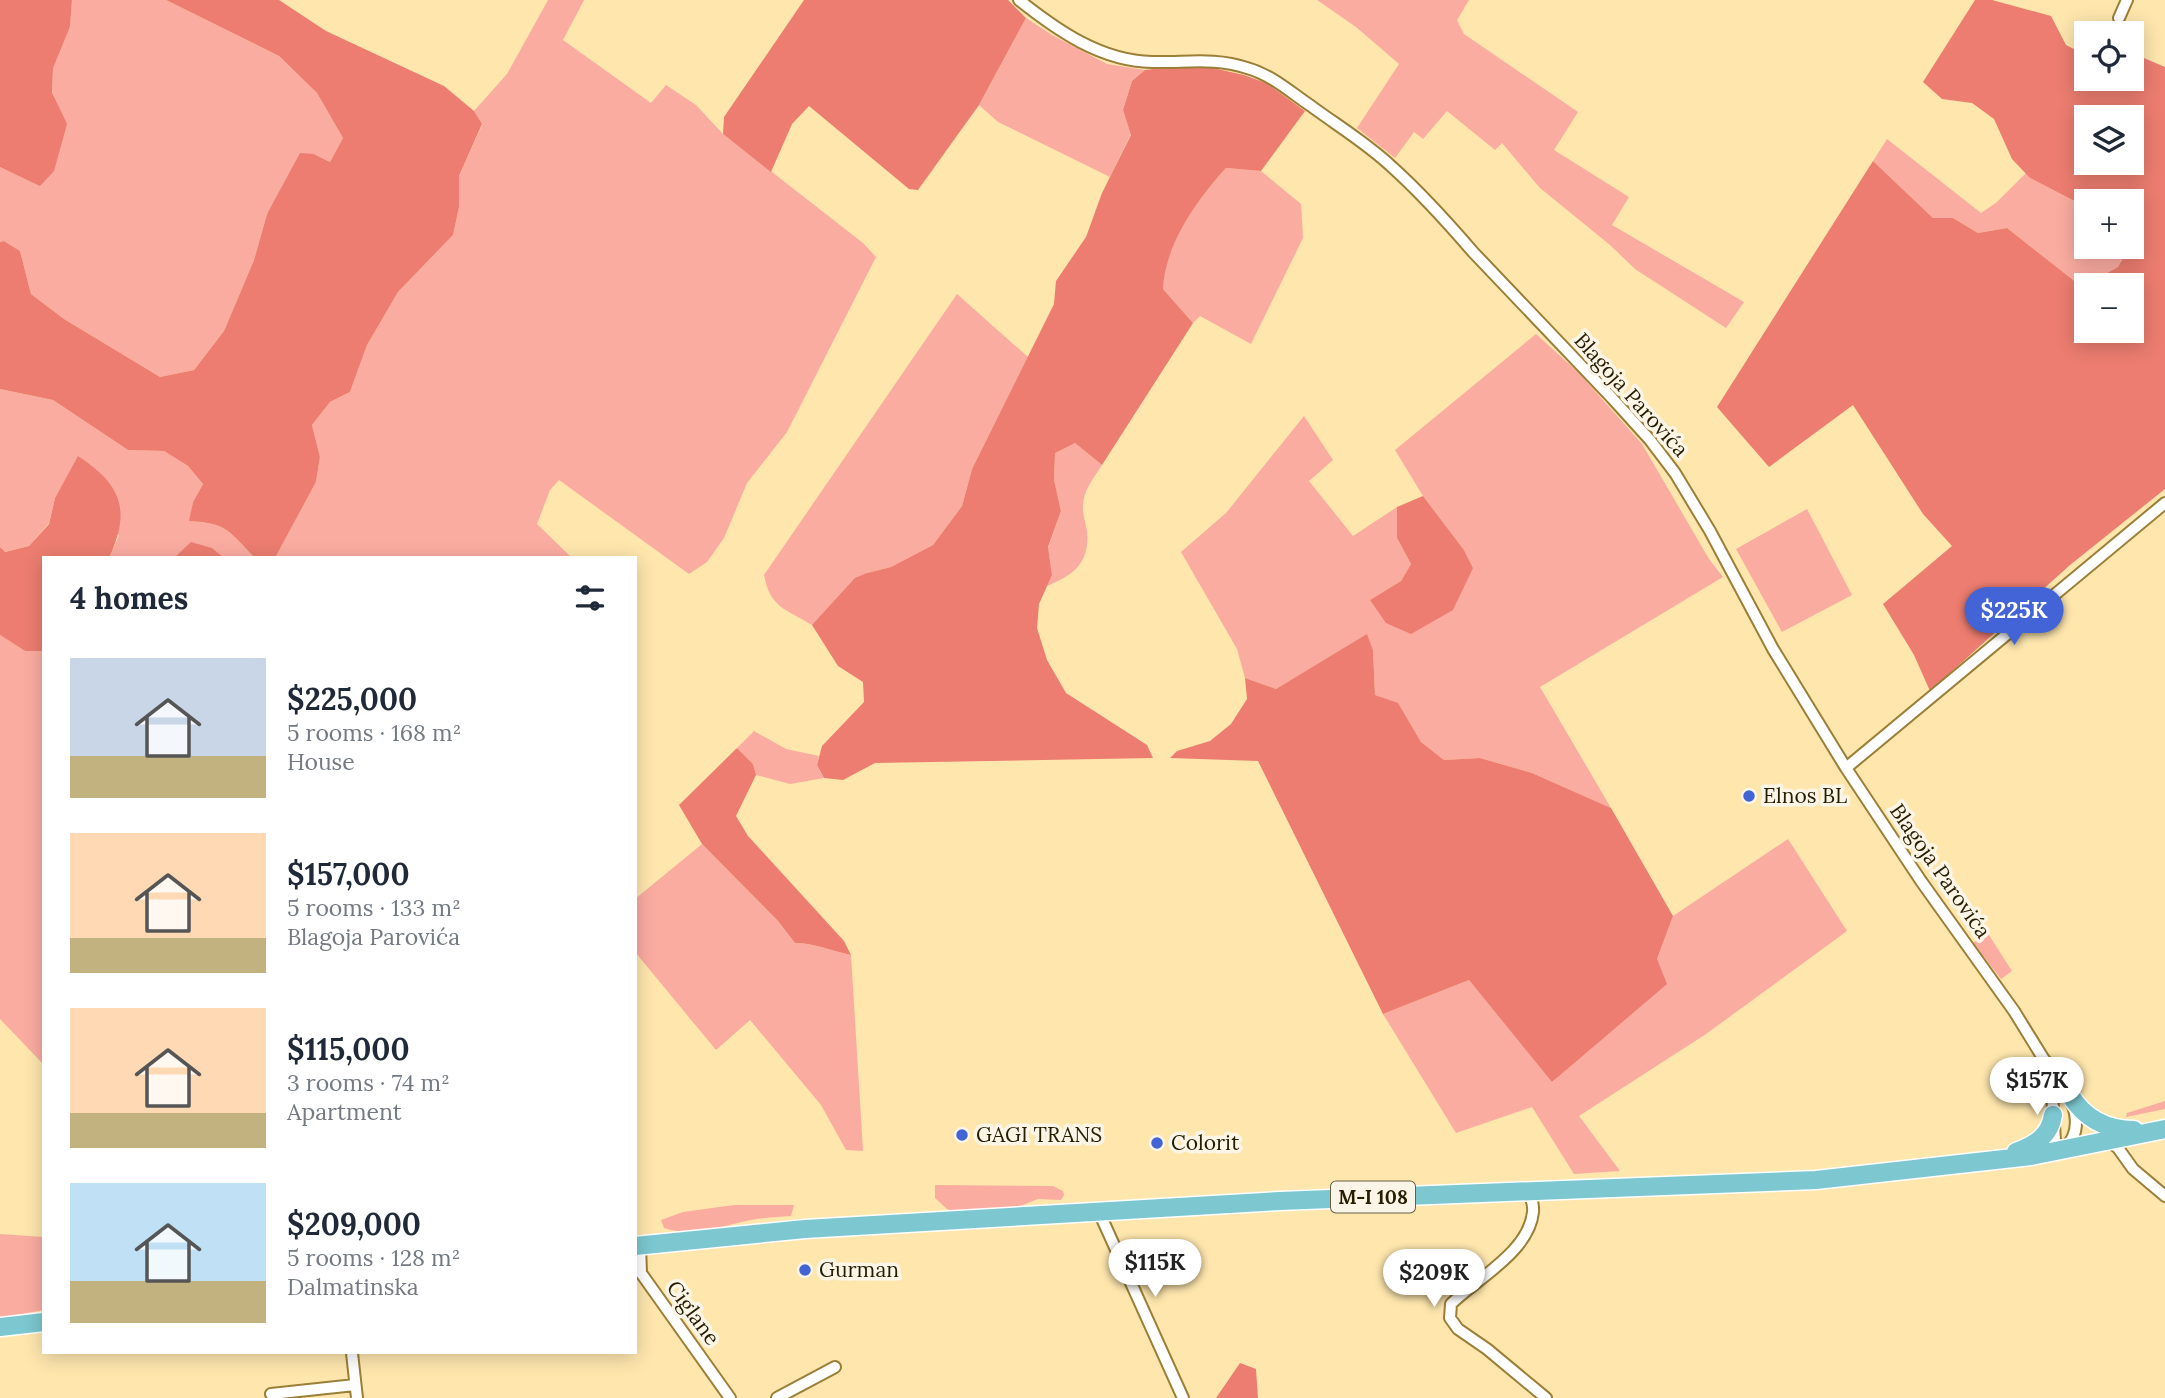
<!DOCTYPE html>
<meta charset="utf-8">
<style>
:root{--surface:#fff;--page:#f6f6f7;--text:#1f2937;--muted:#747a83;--accent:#4264d6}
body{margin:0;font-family:Lora,serif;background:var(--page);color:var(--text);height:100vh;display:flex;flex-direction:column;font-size:26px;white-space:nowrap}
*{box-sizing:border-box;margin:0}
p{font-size:23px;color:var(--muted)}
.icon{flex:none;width:38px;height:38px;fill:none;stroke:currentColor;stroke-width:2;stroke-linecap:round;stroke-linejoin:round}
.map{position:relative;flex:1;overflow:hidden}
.details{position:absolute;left:42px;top:556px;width:595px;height:798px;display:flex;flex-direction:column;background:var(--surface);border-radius:0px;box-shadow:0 4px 18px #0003}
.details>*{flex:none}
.buttons{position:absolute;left:2074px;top:21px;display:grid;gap:14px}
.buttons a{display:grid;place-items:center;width:70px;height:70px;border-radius:0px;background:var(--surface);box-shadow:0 4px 18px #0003;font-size:35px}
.price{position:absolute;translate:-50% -60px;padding:0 16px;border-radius:24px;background:#fff;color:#222;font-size:23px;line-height:46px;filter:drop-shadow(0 2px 4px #0008)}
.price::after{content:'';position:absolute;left:50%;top:42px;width:21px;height:16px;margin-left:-10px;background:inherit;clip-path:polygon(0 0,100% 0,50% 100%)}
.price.active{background:var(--accent);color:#fff}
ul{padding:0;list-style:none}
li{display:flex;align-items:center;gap:21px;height:175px;padding:0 28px}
li span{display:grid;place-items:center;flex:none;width:196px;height:140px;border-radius:0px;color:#555}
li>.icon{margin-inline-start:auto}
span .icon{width:84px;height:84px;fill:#fffc;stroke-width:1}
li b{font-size:30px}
h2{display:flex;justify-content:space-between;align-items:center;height:84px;padding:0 28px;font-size:30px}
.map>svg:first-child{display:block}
</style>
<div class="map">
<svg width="2165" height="1398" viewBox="0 0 2165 1398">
<rect width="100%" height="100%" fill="#fee6ad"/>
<!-- green -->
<path fill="#fbaca1" d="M 72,0 L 166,0 L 279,56 L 317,93 L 343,138 L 330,162 L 314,154 L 267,214 L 254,260 L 224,331 L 194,370 L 160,377 L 64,319 L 31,294 L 20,251 L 4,241 L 0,242 L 0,167 L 19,175 L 66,124 L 52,91 L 53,67 L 70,27 Z
M 548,0 L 584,0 L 563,40 L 651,103 L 666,85 L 696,105 L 723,134 L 863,243 L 876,257 L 787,432 L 747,483 L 724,538 L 707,562 L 689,574 L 559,480 L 550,490 L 537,524 L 572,558 L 275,558 L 316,482 L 320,457 L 312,425 L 330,402 L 350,392 L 367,345 L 398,292 L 453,235 L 459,207 L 459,176 L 482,125 L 474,111 L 507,74 Z
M 1317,0 L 1469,0 L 1457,20 L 1464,34 L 1578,112 L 1554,150 L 1629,197 L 1612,225 L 1744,302 L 1726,328 L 1635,269 L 1610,245 L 1540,188 L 1502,143 L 1495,150 L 1447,111 L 1423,139 L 1414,132 L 1395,158 L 1357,128 L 1399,64 L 1356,27 Z
M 1026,18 L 1052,35 L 1107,64 L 1145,70 L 1132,81 L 1123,110 L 1131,134 L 1110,177 L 998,122 L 979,105 Z
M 1887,139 L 1981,213 L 1997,202 L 2026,173 L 2030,178 L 2086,207 L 2086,247 L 2119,247 L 2125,253 L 2118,267 L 2082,287 L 2007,228 L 1978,233 L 1953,218 L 1933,218 L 1873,161 Z
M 1226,168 L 1261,171 L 1301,204 L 1303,238 L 1251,344 L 1200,316 L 1193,323 L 1163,289 C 1164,244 1197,200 1226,168 Z
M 957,294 L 1028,357 L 972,469 L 962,506 L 933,545 L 891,567 L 867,573 L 812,625 C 786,609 770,608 764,575 Z
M 1536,334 L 1579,373 L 1642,444 L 1709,559 L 1723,577 L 1540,687 L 1611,808 L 1532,773 L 1480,758 L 1444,760 L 1421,742 L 1398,704 L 1375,695 L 1373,650 L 1367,635 L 1276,689 L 1245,678 L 1237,649 L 1181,552 L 1226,513 L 1304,416 L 1333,460 L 1309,481 L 1353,536 L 1397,507 L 1397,538 L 1411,564 L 1401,581 L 1370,600 L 1473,568 L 1464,550 L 1423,496 L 1395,450 Z
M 0,389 L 53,400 L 128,450 L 164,451 L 188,466 L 203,484 L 193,502 L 190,521 C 229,523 229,532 255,558 L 109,558 L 119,536 L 79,456 L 55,498 L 49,523 L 29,546 L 4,552 L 0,547 Z
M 1075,443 L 1102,465 C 1093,479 1082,492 1083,509 C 1083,516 1086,524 1087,531 C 1090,563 1074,575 1047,586 L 1052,575 L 1048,548 L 1061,511 L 1054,480 L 1055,452 Z
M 1807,509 L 1852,595 L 1782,632 L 1736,549 Z
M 0,635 L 25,651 L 44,651 L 44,1065 L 0,1019 Z
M 754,731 L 786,749 L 819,756 L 817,765 L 824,778 L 790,784 L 756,775 L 753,764 L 737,748 Z
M 1788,839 L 1847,931 L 1706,1034 L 1579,1116 L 1620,1171 L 1574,1174 L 1532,1107 L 1456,1133 L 1383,1014 L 1469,980 L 1553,1082 L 1657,959 L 1673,916 Z
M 702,844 L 778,921 L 795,943 C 814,943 832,951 851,955 L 863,1151 L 846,1150 L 821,1105 L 750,1020 L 716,1050 L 635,952 L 635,899 Z
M 1987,932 L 2012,971 L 2001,979 L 1973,943 Z
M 2165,1101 L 2165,1109 L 2126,1117 L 2127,1113 Z
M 935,1185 L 1053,1186 L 1063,1191 L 1064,1195 L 1061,1200 L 1038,1199 L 1020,1206 L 957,1212 L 947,1209 L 935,1198 Z
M 734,1205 L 794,1205 L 791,1216 C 780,1217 768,1217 757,1219 C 725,1224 696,1239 664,1228 L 661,1220 L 683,1212 Z
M 0,1234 L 44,1237 L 44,1310 L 0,1318 Z"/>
<!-- forest -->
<path fill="#ec7d70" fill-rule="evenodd" d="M 0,0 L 72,0 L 70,27 L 53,68 L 52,92 L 67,124 L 54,171 L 40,186 L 0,167 Z
M 166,0 L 279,0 L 326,31 L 444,86 L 474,111 L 482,124 L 459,176 L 459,207 L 453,235 L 398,292 L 367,345 L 350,392 L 330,402 L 312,425 L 320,457 L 316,482 L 275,558 L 255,558 C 229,532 229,523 189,521 L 193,502 L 203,484 L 188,466 L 164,451 L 128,450 L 53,400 L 0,389 L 0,242 L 4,241 L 20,251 L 31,294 L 64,319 L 160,377 L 194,370 L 224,331 L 254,260 L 267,214 L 300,153 L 314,154 L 330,162 L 343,138 L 317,93 L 279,56 Z
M 804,0 L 1008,0 L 1026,18 L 979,105 L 918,190 L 909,189 L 809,106 L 792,124 L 771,172 L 723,134 L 724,117 Z
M 1975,0 L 1992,0 L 2051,16 L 2066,45 L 2084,54 L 2086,53 L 2086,79 L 2132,79 L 2132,53 L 2165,67 L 2165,489 L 2070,565 L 1930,691 L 1914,655 L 1883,604 L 1952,546 L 1923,514 L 1853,405 L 1769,467 L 1717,407 L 1873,161 L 1933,218 L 1953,218 L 1978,233 L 2007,228 L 2082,287 L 2118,267 L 2125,254 L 2119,247 L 2132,247 L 2132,201 L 2086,201 L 2086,207 L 2030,178 L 2012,159 L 1994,119 L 1972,103 L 1942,99 L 1923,82 ZM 2132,117 L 2132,163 L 2086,163 L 2086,117 ZM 2132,285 L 2132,331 L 2086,331 L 2086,285 Z
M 1195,64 L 1244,75 L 1266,83 L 1305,111 L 1261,171 L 1226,168 C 1197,200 1165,244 1163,289 L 1193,323 L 1102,465 L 1075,443 L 1055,453 L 1054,480 L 1061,511 L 1048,547 L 1052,575 L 1039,604 L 1037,628 L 1047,660 L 1066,693 L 1147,745 L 1153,758 L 875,763 L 843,780 L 824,778 L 817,765 L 822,746 L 864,702 L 863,682 L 838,666 L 812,625 L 855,578 L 867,573 L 891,567 L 933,545 L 962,506 L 972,469 L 1054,304 L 1056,281 L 1086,237 L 1102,193 L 1131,135 L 1123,110 L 1132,81 L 1145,70 Z
M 78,456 C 122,485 131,510 109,558 L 44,558 L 44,651 L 25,651 L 0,635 L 0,547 L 5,552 L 29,546 L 49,524 L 55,498 Z
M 1423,496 L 1464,550 L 1473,568 L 1453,610 L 1411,634 L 1386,623 L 1370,600 L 1401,581 L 1411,564 L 1397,538 L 1397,507 Z
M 191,542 L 212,548 L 224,558 L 174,558 Z
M 1367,634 L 1373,650 L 1375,695 L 1398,703 L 1421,742 L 1444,760 L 1480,758 L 1532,773 L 1611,808 L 1673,916 L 1657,959 L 1667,984 L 1552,1082 L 1469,980 L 1383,1014 L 1258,761 L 1170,758 L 1177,751 L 1210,741 L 1231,724 L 1247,699 L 1245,678 L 1276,689 Z
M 737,748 L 753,764 L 756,775 L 736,816 L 748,836 L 844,941 L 851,955 C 832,951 814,943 795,943 L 778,921 L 702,844 L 679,805 Z
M 1240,1363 L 1256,1369 L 1258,1398 L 1216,1398 Z"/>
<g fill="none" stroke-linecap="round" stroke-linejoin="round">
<defs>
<path id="minor" d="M 1019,0 C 1058,31 1101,61 1152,62 C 1185,63 1215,57 1247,68 C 1272,75 1290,92 1311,106 C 1338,126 1368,144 1392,167 C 1421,193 1448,223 1473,252 L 1612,398 L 1650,440 L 1675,473 L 1710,531 L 1773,649 L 1846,768 L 1921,881 L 2014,1011 L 2043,1058 L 2052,1093 L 2055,1141 L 2063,1150 C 2094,1123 2062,1081 2043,1058
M 2119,18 L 2127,0
M 1846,768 L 2165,503
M 2109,1141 L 2118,1148 L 2133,1169 L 2165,1196
M 1529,1191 C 1531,1198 1534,1205 1533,1212 C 1529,1252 1476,1279 1451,1304 L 1450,1318 L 1458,1329 L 1487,1349 L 1546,1398
M 1099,1212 L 1183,1398
M 640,1246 L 641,1273 L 730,1398
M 352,1353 L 357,1398
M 271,1394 L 355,1385
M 777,1398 L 835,1367"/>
<path id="primary" d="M 2070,1095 C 2085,1119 2106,1130 2134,1130
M 2016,1152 C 2035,1145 2050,1136 2053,1115
M 635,1246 L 805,1229 L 1280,1201 L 1816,1180 L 2031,1156 L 2165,1129
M 0,1327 L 44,1322"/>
</defs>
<!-- minor casing -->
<use href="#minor" stroke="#9b7f37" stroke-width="14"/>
<!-- primary casing -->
<use href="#primary" stroke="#fff" stroke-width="21"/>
<!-- minor -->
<use href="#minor" stroke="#fff" stroke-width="10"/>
<!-- primary -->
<use href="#primary" stroke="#7cc7d0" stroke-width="18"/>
</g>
<!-- markers -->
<g fill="#4264d6" stroke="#fbf5e7" stroke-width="2.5">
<circle cx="1749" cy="796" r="7"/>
<circle cx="962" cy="1135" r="7"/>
<circle cx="1157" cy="1143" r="7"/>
<circle cx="805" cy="1270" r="7"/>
</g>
<g text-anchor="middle" stroke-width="7" stroke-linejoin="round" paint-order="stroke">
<!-- shield labels -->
<rect fill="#fbf5e7" stroke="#675e45" stroke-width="2" x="1331" y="1181.5" width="84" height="31" rx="5"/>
<g font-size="19" font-weight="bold" fill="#281d00">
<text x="1373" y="1204">M-I 108</text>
</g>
<!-- street labels -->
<g font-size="21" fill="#281d00" stroke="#fbf5e7">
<text transform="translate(1631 395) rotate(48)" y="7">Blagoja Parovića</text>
<text transform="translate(1940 871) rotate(55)" y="7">Blagoja Parovića</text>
<text transform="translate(693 1313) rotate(54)" y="7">Ciglane</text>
</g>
<!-- poi labels -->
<g font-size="21" fill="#281d00" stroke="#fbf5e7" text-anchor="start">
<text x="1763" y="803">Elnos BL</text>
<text x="976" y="1142">GAGI TRANS</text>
<text x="1171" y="1150">Colorit</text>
<text x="819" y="1277">Gurman</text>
</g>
</g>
</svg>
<div class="buttons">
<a><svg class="icon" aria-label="locate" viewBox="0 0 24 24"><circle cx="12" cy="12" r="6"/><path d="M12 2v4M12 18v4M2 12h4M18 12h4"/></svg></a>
<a><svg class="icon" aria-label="layers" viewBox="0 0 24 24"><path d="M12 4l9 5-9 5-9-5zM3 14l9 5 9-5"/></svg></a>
<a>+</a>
<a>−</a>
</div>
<b class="price active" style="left:2014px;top:647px">$225K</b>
<b class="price" style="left:2037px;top:1117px">$157K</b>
<b class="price" style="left:1155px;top:1299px">$115K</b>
<b class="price" style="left:1434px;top:1309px">$209K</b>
<section class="details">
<h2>4 homes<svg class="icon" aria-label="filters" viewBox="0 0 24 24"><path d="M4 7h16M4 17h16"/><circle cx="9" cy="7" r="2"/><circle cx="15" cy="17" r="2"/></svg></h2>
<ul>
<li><span style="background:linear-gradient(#c9d6e8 70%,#c2b280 0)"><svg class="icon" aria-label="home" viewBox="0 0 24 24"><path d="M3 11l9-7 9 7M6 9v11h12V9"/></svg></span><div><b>$225,000</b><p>5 rooms · 168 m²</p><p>House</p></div></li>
<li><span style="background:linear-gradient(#ffd9b3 75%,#c2b280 0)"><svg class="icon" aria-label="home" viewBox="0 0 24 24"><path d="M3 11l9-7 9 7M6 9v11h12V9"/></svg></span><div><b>$157,000</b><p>5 rooms · 133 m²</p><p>Blagoja Parovića</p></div></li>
<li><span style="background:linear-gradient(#ffd9b3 75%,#c2b280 0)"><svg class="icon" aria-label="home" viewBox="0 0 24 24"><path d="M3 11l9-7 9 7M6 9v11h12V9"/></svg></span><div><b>$115,000</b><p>3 rooms · 74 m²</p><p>Apartment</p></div></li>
<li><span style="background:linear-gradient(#bfe0f5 70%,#c2b280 0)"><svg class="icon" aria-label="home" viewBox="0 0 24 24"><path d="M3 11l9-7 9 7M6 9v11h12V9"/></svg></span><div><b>$209,000</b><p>5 rooms · 128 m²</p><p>Dalmatinska</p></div></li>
</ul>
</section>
</div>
